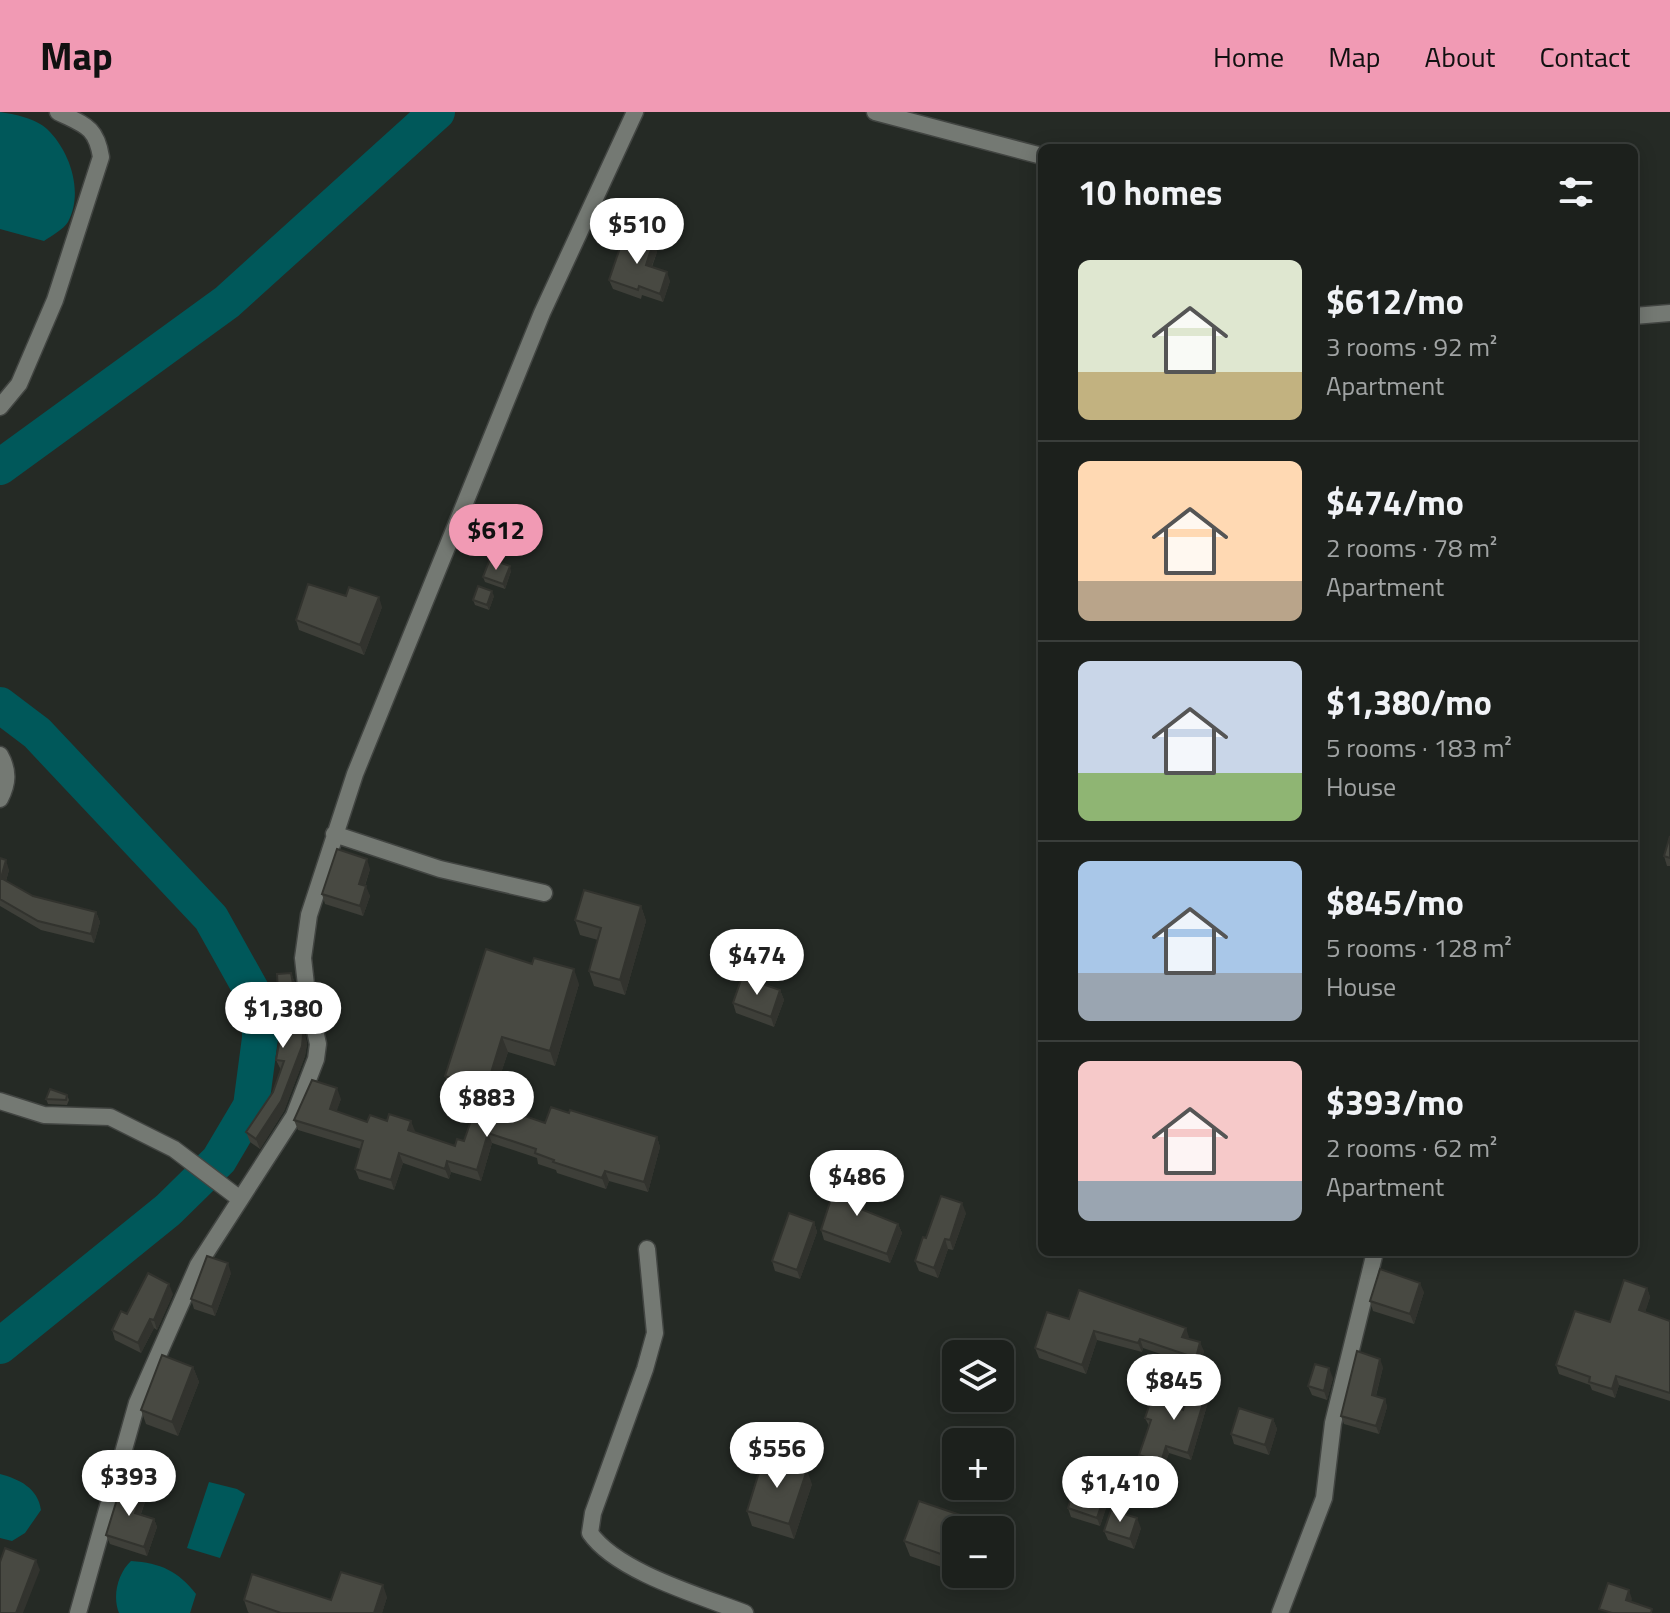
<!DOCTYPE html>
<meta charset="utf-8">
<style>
:root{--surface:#1c201c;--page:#252825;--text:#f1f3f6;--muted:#a0a3a3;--line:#3a3e3b;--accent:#f19ab4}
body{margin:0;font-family:"Titillium Web",sans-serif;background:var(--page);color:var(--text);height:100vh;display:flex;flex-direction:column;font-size:30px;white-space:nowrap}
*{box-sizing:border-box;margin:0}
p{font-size:26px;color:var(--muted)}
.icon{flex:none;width:44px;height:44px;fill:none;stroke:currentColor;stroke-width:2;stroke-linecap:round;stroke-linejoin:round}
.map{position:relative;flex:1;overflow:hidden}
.drawer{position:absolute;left:1038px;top:32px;width:600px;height:1112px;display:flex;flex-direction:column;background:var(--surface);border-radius:12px;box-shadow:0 4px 20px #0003,0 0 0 2px var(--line)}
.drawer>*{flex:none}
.tools{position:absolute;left:942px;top:1228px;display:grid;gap:16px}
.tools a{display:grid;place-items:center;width:72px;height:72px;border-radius:12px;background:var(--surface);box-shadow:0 4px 20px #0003,0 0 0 2px var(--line);font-size:40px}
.price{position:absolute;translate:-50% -68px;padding:0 18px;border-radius:28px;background:#fff;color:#222;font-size:26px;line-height:52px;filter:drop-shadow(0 2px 4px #0008)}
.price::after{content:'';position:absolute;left:50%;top:48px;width:24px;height:18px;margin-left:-12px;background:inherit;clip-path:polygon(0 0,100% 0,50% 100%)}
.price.current{background:var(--accent);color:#111}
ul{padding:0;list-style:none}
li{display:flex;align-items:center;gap:24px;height:200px;padding:0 40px}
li+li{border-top:2px solid var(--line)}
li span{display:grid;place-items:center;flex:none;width:224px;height:160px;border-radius:12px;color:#555}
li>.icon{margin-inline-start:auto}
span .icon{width:96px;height:96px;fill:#fffc;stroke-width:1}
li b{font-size:34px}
h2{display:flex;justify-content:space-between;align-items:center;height:96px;padding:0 40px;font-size:34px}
header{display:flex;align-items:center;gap:48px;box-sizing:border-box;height:112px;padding:0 40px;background:var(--accent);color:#111}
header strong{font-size:38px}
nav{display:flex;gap:44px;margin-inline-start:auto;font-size:28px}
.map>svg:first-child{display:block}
</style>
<header>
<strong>Map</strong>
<nav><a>Home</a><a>Map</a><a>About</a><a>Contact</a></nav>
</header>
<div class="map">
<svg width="1670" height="1501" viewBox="0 0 1670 1501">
<rect width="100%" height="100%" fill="#252a25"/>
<!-- water -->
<path fill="#00585a" d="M 0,0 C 14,2 37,7 47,17 C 70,39 84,80 68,110 C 64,117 51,124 44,129 L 0,117 Z
M 0,1362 C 19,1367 38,1376 41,1398 L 25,1421 L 12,1429 L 0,1426 Z
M 209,1370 L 237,1377 L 245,1382 L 220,1446 L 187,1436 Z
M 131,1449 C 161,1451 178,1459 196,1482 L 190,1501 L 119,1501 C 112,1484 118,1461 131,1449 Z"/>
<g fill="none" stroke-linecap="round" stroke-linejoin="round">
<!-- river -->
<path stroke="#00585a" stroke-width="36" d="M 0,355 L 227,190 L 437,0
M 0,593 L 37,621 L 211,806 L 259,892 L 260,926 L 251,994 L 219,1048 L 168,1098 L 0,1234"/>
<defs>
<path id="street" d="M 875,0 L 1042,44
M 1634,204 L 1670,201
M 0,295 L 19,272 L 55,188 L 101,45 C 96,14 84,13 58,0
M 0,643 C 9,659 8,671 0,687
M 334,722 L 440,757 L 544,781
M 0,989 L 44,1003 L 110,1005 L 174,1037 L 240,1087
M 647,1137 L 655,1221 L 645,1257 L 593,1401 L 590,1421 C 617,1460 701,1484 745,1501
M 78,1501 L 137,1291 L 198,1153 L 294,1004 L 316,947 L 318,932 L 307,882 L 303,846 L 309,803 L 355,662 L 542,201 L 635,0
M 1280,1501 L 1324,1386 L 1333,1311 L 1375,1140"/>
</defs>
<!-- street casing -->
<use href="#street" stroke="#424542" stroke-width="19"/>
<!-- street -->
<use href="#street" stroke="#747973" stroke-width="16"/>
</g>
<!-- wall -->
<path fill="#3e3f39" d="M 653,131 L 657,140 L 652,155 L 670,169 L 663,190 L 642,183 L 641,187 L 613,177 L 609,168 Z
M 511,459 L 505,477 L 485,470 L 483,465 Z
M 346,484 L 382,495 L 364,543 L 299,518 L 296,508 Z
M 494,484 L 489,498 L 475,493 L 473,488 Z
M 1670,724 L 1670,754 L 1667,754 L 1664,744 Z
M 0,746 L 9,758 L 6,769 L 33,784 L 96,800 L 100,810 L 94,831 L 41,818 L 0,794 Z
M 370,757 L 365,774 L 370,784 L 363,804 L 325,792 L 322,782 Z
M 641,794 L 646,809 L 625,883 L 594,874 L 589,859 L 598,828 L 580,823 L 575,808 Z
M 291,861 L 295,871 L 307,932 L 305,944 L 284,999 L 260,1037 L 250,1030 L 246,1020 L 273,980 L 281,958 L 276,948 L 283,909 L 279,899 Z
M 579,872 L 555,954 L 508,940 L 491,991 L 451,978 L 445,964 Z
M 780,878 L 784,888 L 774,915 L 736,901 L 733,891 Z
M 67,983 L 69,988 L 67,993 L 48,992 L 46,987 Z
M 341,987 L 336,999 L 367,1010 L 411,1009 L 414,1020 L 455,1034 L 464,1029 L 478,988 L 545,1011 L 569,1001 L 657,1025 L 660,1035 L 648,1080 L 609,1069 L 606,1077 L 557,1061 L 556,1058 L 538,1052 L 537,1046 L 492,1031 L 481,1069 L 451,1060 L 449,1067 L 403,1051 L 394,1078 L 359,1067 L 355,1057 L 361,1037 L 298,1018 L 294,1008 Z
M 866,1071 L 869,1080 L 864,1098 L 898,1112 L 902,1121 L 890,1151 L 824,1128 L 821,1118 Z
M 966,1101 L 953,1138 L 948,1137 L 938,1166 L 919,1159 L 915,1149 L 926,1126 Z
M 814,1110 L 817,1120 L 800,1167 L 775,1159 L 772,1149 Z
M 231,1161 L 215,1204 L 194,1197 L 191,1187 Z
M 1647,1176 L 1650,1185 L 1645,1200 L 1670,1209 L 1670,1289 L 1619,1273 L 1615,1286 L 1592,1278 L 1590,1273 L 1559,1262 L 1556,1253 L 1610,1210 Z
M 1424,1180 L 1414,1212 L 1373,1199 L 1370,1189 Z
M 173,1182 L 157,1218 L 154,1216 L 141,1241 L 115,1228 L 112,1218 L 127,1202 Z
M 1069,1207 L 1186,1216 L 1188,1227 L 1204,1239 L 1199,1255 L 1143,1236 L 1142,1240 L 1097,1228 L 1086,1262 L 1039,1246 L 1035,1236 Z
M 193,1255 L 199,1270 L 178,1324 L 146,1312 L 141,1298 Z
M 1383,1255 L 1376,1284 L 1385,1287 L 1387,1295 L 1379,1322 L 1344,1312 L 1341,1304 Z
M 1333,1266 L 1327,1288 L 1312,1283 L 1308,1274 Z
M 1213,1273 L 1191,1348 L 1169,1341 L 1163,1357 L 1142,1350 L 1139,1343 L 1149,1314 L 1145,1306 L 1183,1298 Z
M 1273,1307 L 1277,1317 L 1269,1343 L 1234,1332 L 1231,1322 Z
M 812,1372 L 794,1427 L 752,1414 L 747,1399 Z
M 143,1378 L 146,1387 L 141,1402 L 154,1407 L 157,1415 L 147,1444 L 110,1432 L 106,1423 Z
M 1105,1382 L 1108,1390 L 1100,1414 L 1071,1405 L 1068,1396 Z
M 1141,1416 L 1134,1437 L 1108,1428 L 1104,1419 Z
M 956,1418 L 956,1460 L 910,1444 L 904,1429 Z
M 387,1485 L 382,1501 L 249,1501 L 248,1500 L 244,1488 L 331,1488 Z"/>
<!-- shaded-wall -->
<path fill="#32332e" d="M 653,131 L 657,140 L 649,161 L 646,153 Z
M 667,160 L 670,169 L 663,190 L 660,182 Z
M 510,454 L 511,459 L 505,477 L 503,472 Z
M 492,479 L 494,484 L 489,498 L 487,493 Z
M 379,485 L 382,495 L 364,543 L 360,533 Z
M 367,747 L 370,757 L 362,782 L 359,772 Z
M 6,748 L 9,758 L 4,776 L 1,766 Z
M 366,774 L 370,784 L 363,804 L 360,794 Z
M 641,794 L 646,809 L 625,883 L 620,868 Z
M 96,800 L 100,810 L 94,831 L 91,822 Z
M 574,857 L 579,872 L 555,954 L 550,939 Z
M 291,861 L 295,871 L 307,932 L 305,944 L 284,999 L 260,1037 L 256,1027 L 281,989 Z
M 780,878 L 784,888 L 774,915 L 771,905 Z
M 502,925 L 508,940 L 491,991 L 486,977 Z
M 337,976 L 341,987 L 334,1007 L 330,997 Z
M 411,1009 L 415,1019 L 412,1028 L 408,1018 Z
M 488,1021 L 492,1031 L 481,1069 L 477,1058 Z
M 657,1025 L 660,1035 L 648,1080 L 644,1070 Z
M 399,1041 L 403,1051 L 394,1078 L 391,1068 Z
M 447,1049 L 451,1060 L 449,1067 L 445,1057 Z
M 605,1059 L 609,1069 L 606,1077 L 602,1066 Z
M 866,1071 L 869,1080 L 861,1105 L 858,1096 Z
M 962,1091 L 966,1101 L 953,1138 L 950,1128 Z
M 814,1110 L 817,1120 L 800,1167 L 797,1158 Z
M 898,1112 L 902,1121 L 890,1151 L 887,1142 Z
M 945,1127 L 948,1137 L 938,1166 L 934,1156 Z
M 228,1151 L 231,1161 L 215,1204 L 212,1195 Z
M 1420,1171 L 1424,1180 L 1414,1212 L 1410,1202 Z
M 169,1172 L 173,1182 L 157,1218 L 154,1208 Z
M 1647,1176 L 1650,1185 L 1643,1207 L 1639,1198 Z
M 150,1207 L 154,1216 L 141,1241 L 138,1231 Z
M 1186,1216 L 1189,1225 L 1186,1234 L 1182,1225 Z
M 1094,1219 L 1097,1228 L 1086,1262 L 1082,1253 Z
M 1140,1227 L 1143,1236 L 1142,1240 L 1138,1231 Z
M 1200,1230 L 1204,1239 L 1199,1255 L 1196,1246 Z
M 1380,1247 L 1383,1255 L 1374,1291 L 1372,1283 Z
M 193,1255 L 199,1270 L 178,1324 L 172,1310 Z
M 1329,1256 L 1333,1266 L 1327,1288 L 1324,1279 Z
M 1616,1264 L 1619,1273 L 1615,1286 L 1612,1277 Z
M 1211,1265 L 1213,1273 L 1191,1348 L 1188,1341 Z
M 1385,1287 L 1387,1295 L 1379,1322 L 1376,1314 Z
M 1273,1307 L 1277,1317 L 1269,1343 L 1265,1333 Z
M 1166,1334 L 1169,1341 L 1163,1357 L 1161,1350 Z
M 807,1358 L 812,1372 L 794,1427 L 789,1412 Z
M 143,1378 L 146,1387 L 138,1409 L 135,1401 Z
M 1105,1382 L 1108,1390 L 1100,1414 L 1097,1406 Z
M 966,1405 L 970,1418 L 962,1418 Z
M 1137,1406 L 1141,1416 L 1134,1437 L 1130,1427 Z
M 154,1407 L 157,1415 L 147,1444 L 144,1435 Z
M 956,1434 L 956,1456 L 952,1446 Z
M 36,1448 L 40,1458 L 23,1501 L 16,1501 Z
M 383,1473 L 387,1485 L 382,1501 L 374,1501 Z
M 1629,1478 L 1632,1487 L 1629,1497 L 1626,1488 Z"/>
<!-- building -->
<path fill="#484942" stroke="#32332e" stroke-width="2" d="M 625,121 L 653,131 L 646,153 L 667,160 L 660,182 L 639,174 L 638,178 L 609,168 Z
M 490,447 L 510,454 L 503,472 L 483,465 Z
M 308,472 L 346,484 L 349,475 L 379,485 L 360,533 L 296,508 Z
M 478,474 L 492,479 L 487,493 L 473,488 Z
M 1670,724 L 1670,746 L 1664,744 Z
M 337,737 L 367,747 L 359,772 L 366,774 L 360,794 L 322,782 Z
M 0,746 L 6,748 L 1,766 L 33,784 L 96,800 L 91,822 L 38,809 L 0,787 Z
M 584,778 L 641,794 L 620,868 L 589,859 L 601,816 L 575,808 Z
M 486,837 L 532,852 L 534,846 L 574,857 L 550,939 L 502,925 L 486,977 L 445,964 Z
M 291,861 L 303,923 L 302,934 L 281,989 L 256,1027 L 246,1020 L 273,980 L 284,949 L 276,948 L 285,899 L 279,899 L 277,862 Z
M 742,865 L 780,878 L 771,905 L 733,891 Z
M 312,968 L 337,976 L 330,997 L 367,1010 L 370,1003 L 387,1009 L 389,1002 L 411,1009 L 408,1018 L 455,1034 L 457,1027 L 464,1029 L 478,988 L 545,1011 L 551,995 L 569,1001 L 570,998 L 657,1025 L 644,1070 L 605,1059 L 602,1066 L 553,1050 L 554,1048 L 535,1041 L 536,1037 L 488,1021 L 477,1058 L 447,1049 L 445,1057 L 399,1041 L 391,1068 L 355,1057 L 363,1029 L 294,1008 Z
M 50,977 L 67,983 L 66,988 L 46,987 Z
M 839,1062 L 866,1071 L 858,1096 L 898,1112 L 887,1142 L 821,1118 Z
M 941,1084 L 962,1091 L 950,1128 L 945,1127 L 934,1156 L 915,1149 L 923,1125 L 926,1126 Z
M 789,1101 L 814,1110 L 797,1158 L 772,1149 Z
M 207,1144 L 228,1151 L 212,1195 L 191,1187 Z
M 1380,1157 L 1420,1171 L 1410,1202 L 1370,1189 Z
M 148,1161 L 169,1172 L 154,1208 L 150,1207 L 138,1231 L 112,1218 L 121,1199 L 127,1202 Z
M 1624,1168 L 1647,1176 L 1639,1198 L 1670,1209 L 1670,1281 L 1616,1264 L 1612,1277 L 1589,1270 L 1590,1265 L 1556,1253 L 1575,1199 L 1610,1210 Z
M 1079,1178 L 1186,1216 L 1182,1225 L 1200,1230 L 1196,1246 L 1140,1227 L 1138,1231 L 1094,1219 L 1082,1253 L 1035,1236 L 1047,1200 L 1069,1207 Z
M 1357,1239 L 1380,1247 L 1372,1283 L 1385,1287 L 1376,1314 L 1341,1304 Z
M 162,1243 L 193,1255 L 172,1310 L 141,1298 Z
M 1315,1252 L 1329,1256 L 1324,1279 L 1308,1274 Z
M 1197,1260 L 1211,1265 L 1188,1341 L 1166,1334 L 1161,1350 L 1139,1343 L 1151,1308 L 1145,1306 L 1151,1288 L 1183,1298 Z
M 1239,1296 L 1273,1307 L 1265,1333 L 1231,1322 Z
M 764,1344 L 807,1358 L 789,1412 L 747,1399 Z
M 122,1371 L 143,1378 L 135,1401 L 154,1407 L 144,1435 L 106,1423 Z
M 1075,1372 L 1105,1382 L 1097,1406 L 1068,1396 Z
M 919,1389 L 966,1405 L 962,1418 L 956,1418 L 956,1434 L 952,1446 L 904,1429 Z
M 1111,1398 L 1137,1406 L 1130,1427 L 1104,1419 Z
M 5,1436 L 36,1448 L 16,1501 L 0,1501 L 0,1450 Z
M 341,1460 L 383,1473 L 374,1501 L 281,1501 L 244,1488 L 252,1462 L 331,1488 Z
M 1608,1471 L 1629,1478 L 1626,1488 L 1652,1497 L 1651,1501 L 1612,1501 L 1599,1497 Z"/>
</svg>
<div class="tools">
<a><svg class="icon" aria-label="layers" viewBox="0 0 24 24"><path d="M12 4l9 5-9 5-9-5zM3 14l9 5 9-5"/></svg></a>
<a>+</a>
<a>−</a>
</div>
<b class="price" style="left:637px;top:154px">$510</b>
<b class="price current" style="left:496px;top:460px">$612</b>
<b class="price" style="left:757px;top:885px">$474</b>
<b class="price" style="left:283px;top:938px">$1,380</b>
<b class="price" style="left:487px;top:1027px">$883</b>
<b class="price" style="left:857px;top:1106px">$486</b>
<b class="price" style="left:1174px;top:1310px">$845</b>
<b class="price" style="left:777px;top:1378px">$556</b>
<b class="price" style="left:129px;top:1406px">$393</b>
<b class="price" style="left:1120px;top:1412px">$1,410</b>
<section class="drawer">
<h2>10 homes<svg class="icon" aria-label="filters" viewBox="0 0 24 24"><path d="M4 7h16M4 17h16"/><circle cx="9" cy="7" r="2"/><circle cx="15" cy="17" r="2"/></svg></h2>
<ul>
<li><span style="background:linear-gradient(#dfe7d0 70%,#c2b280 0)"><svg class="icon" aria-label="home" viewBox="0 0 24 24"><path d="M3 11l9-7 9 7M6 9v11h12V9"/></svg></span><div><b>$612/mo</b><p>3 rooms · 92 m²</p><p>Apartment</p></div></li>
<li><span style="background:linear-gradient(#ffd9b3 75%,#b9a48a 0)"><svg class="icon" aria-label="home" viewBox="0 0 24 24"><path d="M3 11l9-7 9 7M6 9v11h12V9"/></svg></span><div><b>$474/mo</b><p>2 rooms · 78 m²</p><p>Apartment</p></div></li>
<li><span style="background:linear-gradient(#c9d6e8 70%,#8fb573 0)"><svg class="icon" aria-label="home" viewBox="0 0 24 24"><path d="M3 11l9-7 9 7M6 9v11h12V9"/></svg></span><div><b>$1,380/mo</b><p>5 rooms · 183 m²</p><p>House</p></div></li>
<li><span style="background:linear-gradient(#a9c7e8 70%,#9aa5b1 0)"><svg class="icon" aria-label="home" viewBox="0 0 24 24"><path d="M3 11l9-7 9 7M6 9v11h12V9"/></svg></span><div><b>$845/mo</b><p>5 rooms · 128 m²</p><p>House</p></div></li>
<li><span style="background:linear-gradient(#f6c9c9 75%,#9aa5b1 0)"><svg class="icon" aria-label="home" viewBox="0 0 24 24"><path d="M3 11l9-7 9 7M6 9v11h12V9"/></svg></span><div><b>$393/mo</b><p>2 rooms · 62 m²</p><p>Apartment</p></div></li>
</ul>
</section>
</div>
